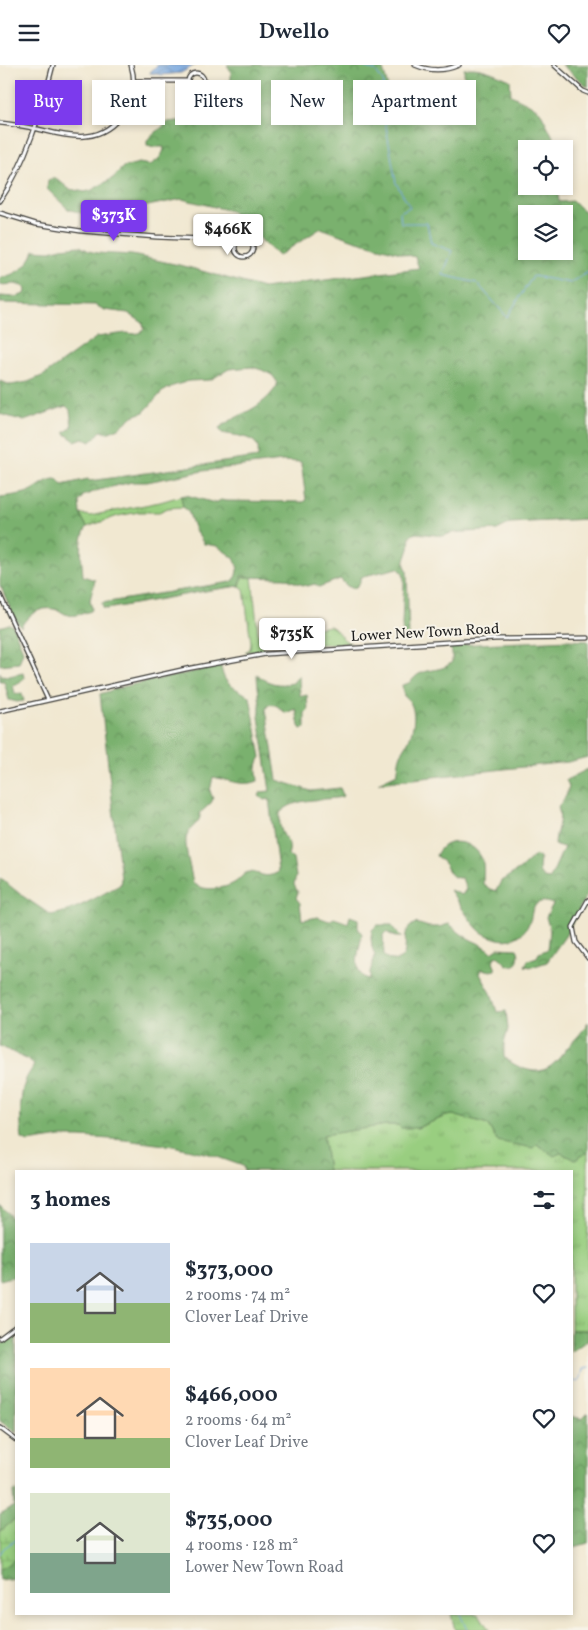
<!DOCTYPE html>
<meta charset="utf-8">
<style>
:root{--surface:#fff;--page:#f2f2f3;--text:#1f2937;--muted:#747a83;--accent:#7c3aed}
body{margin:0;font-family:Vollkorn,serif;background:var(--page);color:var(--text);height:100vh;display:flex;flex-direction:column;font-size:19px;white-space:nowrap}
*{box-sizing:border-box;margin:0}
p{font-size:16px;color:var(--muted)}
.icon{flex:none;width:28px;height:28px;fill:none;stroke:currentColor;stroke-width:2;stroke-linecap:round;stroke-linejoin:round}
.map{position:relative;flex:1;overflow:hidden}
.panel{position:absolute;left:15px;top:1105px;width:558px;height:445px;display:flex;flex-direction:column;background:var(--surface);border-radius:0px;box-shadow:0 2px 8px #0003}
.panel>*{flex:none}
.hud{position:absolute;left:15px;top:15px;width:559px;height:45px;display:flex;gap:10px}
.buttons{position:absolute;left:518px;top:75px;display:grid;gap:10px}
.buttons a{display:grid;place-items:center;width:55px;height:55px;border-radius:0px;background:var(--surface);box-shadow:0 2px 8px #0003;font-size:25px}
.price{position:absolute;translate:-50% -42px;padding:0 11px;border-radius:5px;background:#fff;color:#222;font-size:16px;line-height:32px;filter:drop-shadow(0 1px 2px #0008)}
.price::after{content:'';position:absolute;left:50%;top:30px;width:15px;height:11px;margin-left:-8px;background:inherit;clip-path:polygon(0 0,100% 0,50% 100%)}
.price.active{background:var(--accent);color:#fff}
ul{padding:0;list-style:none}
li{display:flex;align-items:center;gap:15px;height:125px;padding:0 15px}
li span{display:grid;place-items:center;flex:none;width:140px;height:100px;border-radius:0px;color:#555}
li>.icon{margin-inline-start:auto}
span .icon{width:60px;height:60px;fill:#fffc;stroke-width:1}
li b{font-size:21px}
h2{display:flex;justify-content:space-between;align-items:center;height:60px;padding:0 15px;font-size:21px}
.chip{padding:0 18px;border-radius:0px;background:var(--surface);box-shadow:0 2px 8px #0003;font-size:18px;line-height:45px}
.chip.active{background:var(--accent);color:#fff}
header{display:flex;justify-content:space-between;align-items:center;height:65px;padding:0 15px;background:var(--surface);font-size:22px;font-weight:600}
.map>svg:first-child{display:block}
</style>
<header><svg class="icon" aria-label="menu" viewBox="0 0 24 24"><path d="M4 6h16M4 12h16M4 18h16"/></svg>Dwello<svg class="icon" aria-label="heart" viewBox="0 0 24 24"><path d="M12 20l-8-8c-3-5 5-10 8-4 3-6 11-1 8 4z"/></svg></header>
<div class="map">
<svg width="588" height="1565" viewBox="0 0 588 1565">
<defs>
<pattern id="grass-tufts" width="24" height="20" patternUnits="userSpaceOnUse" patternTransform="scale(1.25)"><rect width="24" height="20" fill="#99ce80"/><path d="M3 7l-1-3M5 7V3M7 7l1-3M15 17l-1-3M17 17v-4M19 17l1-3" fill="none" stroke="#83b06e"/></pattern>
<pattern id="forest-crowns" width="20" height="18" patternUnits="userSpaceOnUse" patternTransform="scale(1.25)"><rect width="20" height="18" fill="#7ab16e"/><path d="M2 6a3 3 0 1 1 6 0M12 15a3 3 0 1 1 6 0" fill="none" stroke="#638f5a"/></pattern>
<pattern id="wetland-marsh" width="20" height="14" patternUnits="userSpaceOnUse" patternTransform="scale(1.25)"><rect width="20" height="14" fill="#99ce80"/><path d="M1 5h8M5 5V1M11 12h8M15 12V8" fill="none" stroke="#83b06e"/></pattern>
<pattern id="water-waves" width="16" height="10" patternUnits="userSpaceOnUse" patternTransform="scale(1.25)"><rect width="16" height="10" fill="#75a6e0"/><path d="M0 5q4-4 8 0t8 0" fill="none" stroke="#5f86b5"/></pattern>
</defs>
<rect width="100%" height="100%" fill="#f7f3e8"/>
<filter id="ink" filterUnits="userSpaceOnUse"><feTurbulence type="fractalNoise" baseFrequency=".02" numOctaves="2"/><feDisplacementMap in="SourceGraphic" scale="10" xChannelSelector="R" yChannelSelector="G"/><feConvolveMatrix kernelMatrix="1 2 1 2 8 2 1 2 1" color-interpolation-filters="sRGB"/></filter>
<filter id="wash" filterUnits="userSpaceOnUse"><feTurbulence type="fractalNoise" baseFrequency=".0096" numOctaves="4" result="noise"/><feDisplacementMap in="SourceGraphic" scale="20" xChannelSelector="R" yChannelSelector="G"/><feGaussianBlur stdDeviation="1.12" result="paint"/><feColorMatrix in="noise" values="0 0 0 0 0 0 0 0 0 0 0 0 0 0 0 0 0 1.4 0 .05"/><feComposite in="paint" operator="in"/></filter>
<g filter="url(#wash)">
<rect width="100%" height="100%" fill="#f1e8d1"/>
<!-- grass -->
<path fill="url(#grass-tufts)" stroke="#5a754e" d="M 181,431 L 183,442 L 168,443 L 159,447 L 139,447 L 118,451 L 87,462 L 80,449 L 91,451 L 99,449 L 160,437 Z
M 242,512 L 252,512 L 259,577 L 261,582 L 267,584 L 245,587 L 250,584 L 251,578 L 244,524 L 240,521 Z
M 330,561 C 339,565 341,576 351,578 L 299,580 L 308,578 L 313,564 Z
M 453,1050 L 488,1060 L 497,1076 L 537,1079 L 545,1085 L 561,1088 L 575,1095 L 588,1087 L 588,1265 L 571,1265 L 571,1106 L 328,1106 L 323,1070 L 386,1060 L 399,1060 L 417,1063 L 446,1051 Z
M 451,1549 L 479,1549 L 489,1565 L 455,1565 Z"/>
<!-- forest -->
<path fill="url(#forest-crowns)" stroke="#4b6645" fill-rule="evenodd" d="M 227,0 L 381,0 C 389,17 386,31 401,45 L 410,44 L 413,35 C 428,32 444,35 459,34 L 465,25 L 464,4 C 478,0 496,9 510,15 L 511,30 L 529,39 L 540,46 L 559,84 L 526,84 L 526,121 L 557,121 L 559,137 L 573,136 L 581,144 L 588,148 L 588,454 L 511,458 L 497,465 L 451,468 L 444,471 L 416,468 L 410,471 L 409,484 L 404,498 L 407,505 L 409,572 L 406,575 L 403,575 L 402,559 L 404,515 L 403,508 L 398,503 L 364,511 L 360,513 L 360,518 L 354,524 L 347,521 L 340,514 L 319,522 L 315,519 L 307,521 L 297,518 L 285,513 L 242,512 L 240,521 L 211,525 L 107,544 L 103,543 L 102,538 L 231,517 L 235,514 L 238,502 L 234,493 L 217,481 L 204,479 L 195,465 L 188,446 L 183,442 L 181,431 L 186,430 L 215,438 L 221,435 L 226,436 L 304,437 L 306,435 L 301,397 L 282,396 L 203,406 L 147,417 L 132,417 L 99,425 L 83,431 L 79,437 L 80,449 L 87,462 C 78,475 82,496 83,511 L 95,515 L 90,535 L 92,544 L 91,546 C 84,548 75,552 68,550 C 64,549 61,546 57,545 C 42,540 28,549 21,562 L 15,554 L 0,520 L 0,432 C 8,431 17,430 25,428 C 37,425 45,413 57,414 L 62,420 L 88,414 L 90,416 L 258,392 C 258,389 259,383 257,380 C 253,371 230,370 222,368 L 219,363 C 241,347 261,345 277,321 L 276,315 L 272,310 L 262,305 L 252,302 L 229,304 L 210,315 L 189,316 L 173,321 L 162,327 L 144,347 L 133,351 L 119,363 L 107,368 L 101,366 L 91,377 L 83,373 L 75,376 L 64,368 L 72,362 L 70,345 L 66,341 L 24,356 L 0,349 L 0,316 L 11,320 L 28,317 L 44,310 L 97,272 L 126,268 L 135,269 L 142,267 L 144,264 L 143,258 L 128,248 L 105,245 L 95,240 L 0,238 L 0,231 L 15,232 L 25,229 L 26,226 L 25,222 L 15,219 L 0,220 L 0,213 C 15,210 30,201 34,185 L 50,186 L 61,183 L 80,181 L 89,186 L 97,188 L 132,190 L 184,201 L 263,223 L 419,203 L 415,192 L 354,175 L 321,163 L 278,191 L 231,146 L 182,134 L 94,152 L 68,144 L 47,124 L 48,115 L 56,113 L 69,124 L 85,127 L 92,125 L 113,113 L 123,102 L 139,98 L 150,100 C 157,96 164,90 164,82 L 154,82 L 147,80 L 147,75 L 168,57 L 205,53 L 216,46 L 233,43 L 235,29 L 230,23 C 230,13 234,9 227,0 ZM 526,149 L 564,149 L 564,186 L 526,186 Z
M 562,0 L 588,0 L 588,22 Z
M 9,559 L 13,561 L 23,586 L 19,598 L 0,600 L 0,562 Z
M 569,575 L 588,576 L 588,692 L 568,697 L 378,718 L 397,709 C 399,703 398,696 401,689 C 403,686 405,683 407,679 C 414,665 419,641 404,631 L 402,620 C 413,618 411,614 419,609 C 429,603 442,607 452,597 L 452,587 L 450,583 L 454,580 Z
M 221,601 C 224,622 234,621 250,632 L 261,692 C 255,701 257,706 258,716 C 243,722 228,715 213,712 L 210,726 L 213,734 L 211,738 L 200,748 C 202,759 187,762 186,774 C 185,786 191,805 193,818 C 202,827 224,824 234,818 C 240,815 243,807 250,807 C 261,808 264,814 277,808 L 278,805 L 269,734 L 264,735 L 259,731 L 261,727 L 270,726 L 259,652 C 262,642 257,621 257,609 C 268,619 279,621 293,618 L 299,610 L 300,630 L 303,631 L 307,630 L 308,645 L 305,648 L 305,663 L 301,664 L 299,661 L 296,644 L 286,648 C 279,644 278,638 268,640 L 266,644 L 277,715 L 311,726 L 340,723 L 343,730 L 342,732 C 321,736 295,732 280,748 C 280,753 279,759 281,764 C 284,775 293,776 288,790 L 293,794 L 296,811 L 294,820 L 298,827 L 296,833 L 300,838 L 302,855 L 318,852 L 329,856 L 334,853 L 348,858 L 350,851 L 358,854 L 358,863 L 362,869 C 360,884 349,909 370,915 L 370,907 L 375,891 L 372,882 L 371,873 L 372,865 L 377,860 L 392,860 L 394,864 L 402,872 L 395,872 L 386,867 L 383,870 L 384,891 C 389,895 400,899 404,889 C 408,877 400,865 416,858 L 429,862 L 439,862 L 449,859 C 455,863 460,869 466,872 C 474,877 485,880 492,887 L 498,883 L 517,884 C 520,889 519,896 514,901 C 504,902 505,895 497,891 L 494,893 L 493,897 L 496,905 L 491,906 L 482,904 L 480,909 L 491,928 L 497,947 L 506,946 L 508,964 L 504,979 L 504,992 C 513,1000 530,1009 543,1005 C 554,1002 562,989 569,981 C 576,973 583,967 588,957 L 588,1087 L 575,1095 L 561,1088 L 554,1091 L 537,1079 L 533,1083 L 497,1076 L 488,1060 L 453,1050 L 446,1051 L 417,1063 L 401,1063 L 398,1060 L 386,1060 L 323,1070 L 328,1106 L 244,1106 L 243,1101 L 209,1089 L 173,1081 L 125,1075 L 80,1072 L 61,1072 L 28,1077 L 22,1074 C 20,1056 19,1031 26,1014 C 28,1009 32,1005 34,1000 L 28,995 L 0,981 L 0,813 L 24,832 L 51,850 C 76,846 98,831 120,820 L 121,814 L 100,629 L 126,621 Z
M 0,607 L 1,610 L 9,611 L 23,608 L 24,613 L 21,617 L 13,620 L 15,629 L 22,629 L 24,636 L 17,637 L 9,635 L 4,616 L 0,616 Z
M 588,704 L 588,827 L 566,870 L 547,897 L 532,902 L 525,901 L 528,895 L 537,892 L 539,888 L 548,884 L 550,866 L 546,852 L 553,839 C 549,838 543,835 538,838 C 530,842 533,851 529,858 C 524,871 511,877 498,874 C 491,872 482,869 477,863 C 467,852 459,838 450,825 L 462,830 L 466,824 L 462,813 C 449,814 450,805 443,797 C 441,795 438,793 436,791 C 443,771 472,774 481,792 C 485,800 483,810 483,819 L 490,824 L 496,826 L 501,816 L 520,804 L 535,790 L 540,793 L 539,806 L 543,813 L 550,814 L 564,782 L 555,780 C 555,765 563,757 558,742 L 566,731 L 569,721 L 566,715 Z
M 0,1140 L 16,1157 L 16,1211 L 0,1215 Z
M 571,1265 L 588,1265 L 588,1275 L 571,1287 Z
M 16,1266 L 16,1368 L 0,1356 L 0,1281 Z
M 588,1348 L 588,1478 L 571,1483 L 571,1351 L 582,1354 Z
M 16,1425 L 16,1453 L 0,1467 L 0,1449 L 14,1441 L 13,1426 Z
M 16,1493 L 16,1513 L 0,1515 L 0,1505 Z"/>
<!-- wetland -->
<path fill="url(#wetland-marsh)" stroke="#5a754e" d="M 16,1453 L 16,1493 L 0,1505 L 0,1467 Z"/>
<!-- water -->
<path fill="url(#water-waves)" stroke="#48617e" d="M 158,0 L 195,0 L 181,8 L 162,10 L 150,8 L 150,7 Z"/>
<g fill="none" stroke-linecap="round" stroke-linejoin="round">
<!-- stream -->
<path stroke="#75a6e0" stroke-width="1" d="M 358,0 L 376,6 L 384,18 L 380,28 L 396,118 L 410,142 L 400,147 L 401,158 L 427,158 L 431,178 L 452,186 L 443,210 L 477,218 L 507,252 L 533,211 L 571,218 L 588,207
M 571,1315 L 578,1317 L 581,1313 L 583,1304 L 588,1303
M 0,1489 L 4,1483 L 16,1475
M 460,1549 L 467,1565"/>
</g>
</g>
<g filter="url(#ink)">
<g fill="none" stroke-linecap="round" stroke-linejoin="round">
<defs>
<path id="minor" d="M 415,0 C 429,6 445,6 459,0
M 554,0 L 583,26 L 588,28
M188 16a8 8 0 1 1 16 0a8 8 0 1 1-16 0Z
M 134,16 L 188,16
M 0,58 C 13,59 25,62 38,64 C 71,72 101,81 124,47 C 134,33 136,17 131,0
M 0,136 C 27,96 41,47 53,0
M 0,148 L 36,159 L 81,166 L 156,172 L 204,174 L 235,182
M235 183a9 9 0 1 1 18 0a9 9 0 1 1-18 0Z
M 0,530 L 48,635
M 0,646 L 186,604 L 266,589 L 495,574 L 588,573
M 588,835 L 573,862 L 576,877 L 588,893
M 0,1273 L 16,1261
M 0,1363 L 16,1375"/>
</defs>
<!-- minor casing -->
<use href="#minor" stroke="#3c3b37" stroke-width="5.5"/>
<!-- minor -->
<use href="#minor" stroke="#fff" stroke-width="3"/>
</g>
</g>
<g text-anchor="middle" stroke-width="4" stroke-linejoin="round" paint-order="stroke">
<!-- street labels -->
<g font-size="15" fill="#1c1c1c" stroke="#f7f3e8">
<text transform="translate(425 567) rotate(-3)" y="5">Lower New Town Road</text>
</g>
</g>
</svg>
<div class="buttons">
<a><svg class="icon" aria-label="locate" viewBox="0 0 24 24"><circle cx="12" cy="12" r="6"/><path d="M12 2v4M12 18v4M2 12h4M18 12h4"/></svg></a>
<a><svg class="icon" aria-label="layers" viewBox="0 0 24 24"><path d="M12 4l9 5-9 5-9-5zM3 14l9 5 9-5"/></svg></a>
</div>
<b class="price active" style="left:114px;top:177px">$373K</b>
<b class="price" style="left:228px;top:191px">$466K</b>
<b class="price" style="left:292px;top:595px">$735K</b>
<div class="hud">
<a class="chip active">Buy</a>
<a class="chip">Rent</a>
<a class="chip">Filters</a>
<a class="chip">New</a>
<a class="chip">Apartment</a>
</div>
<section class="panel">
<h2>3 homes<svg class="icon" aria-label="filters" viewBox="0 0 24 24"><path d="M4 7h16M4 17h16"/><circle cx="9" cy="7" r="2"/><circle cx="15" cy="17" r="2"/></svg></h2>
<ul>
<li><span style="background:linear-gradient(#c9d6e8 60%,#8fb573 0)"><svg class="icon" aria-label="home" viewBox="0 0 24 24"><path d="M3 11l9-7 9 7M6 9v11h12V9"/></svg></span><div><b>$373,000</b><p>2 rooms · 74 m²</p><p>Clover Leaf Drive</p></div><svg class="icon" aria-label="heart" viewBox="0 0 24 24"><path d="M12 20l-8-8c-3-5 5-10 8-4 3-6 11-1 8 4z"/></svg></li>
<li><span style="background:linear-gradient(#ffd9b3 70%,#8fb573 0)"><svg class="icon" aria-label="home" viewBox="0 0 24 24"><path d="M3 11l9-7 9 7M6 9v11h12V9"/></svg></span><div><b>$466,000</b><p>2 rooms · 64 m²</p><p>Clover Leaf Drive</p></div><svg class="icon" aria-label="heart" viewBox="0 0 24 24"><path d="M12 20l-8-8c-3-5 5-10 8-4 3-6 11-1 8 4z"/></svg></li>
<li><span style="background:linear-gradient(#dfe7d0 60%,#7fa58c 0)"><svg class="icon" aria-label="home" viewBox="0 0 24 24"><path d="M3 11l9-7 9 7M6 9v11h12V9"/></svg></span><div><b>$735,000</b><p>4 rooms · 128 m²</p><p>Lower New Town Road</p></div><svg class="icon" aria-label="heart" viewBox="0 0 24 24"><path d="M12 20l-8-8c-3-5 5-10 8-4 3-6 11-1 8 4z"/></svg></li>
</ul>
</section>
</div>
